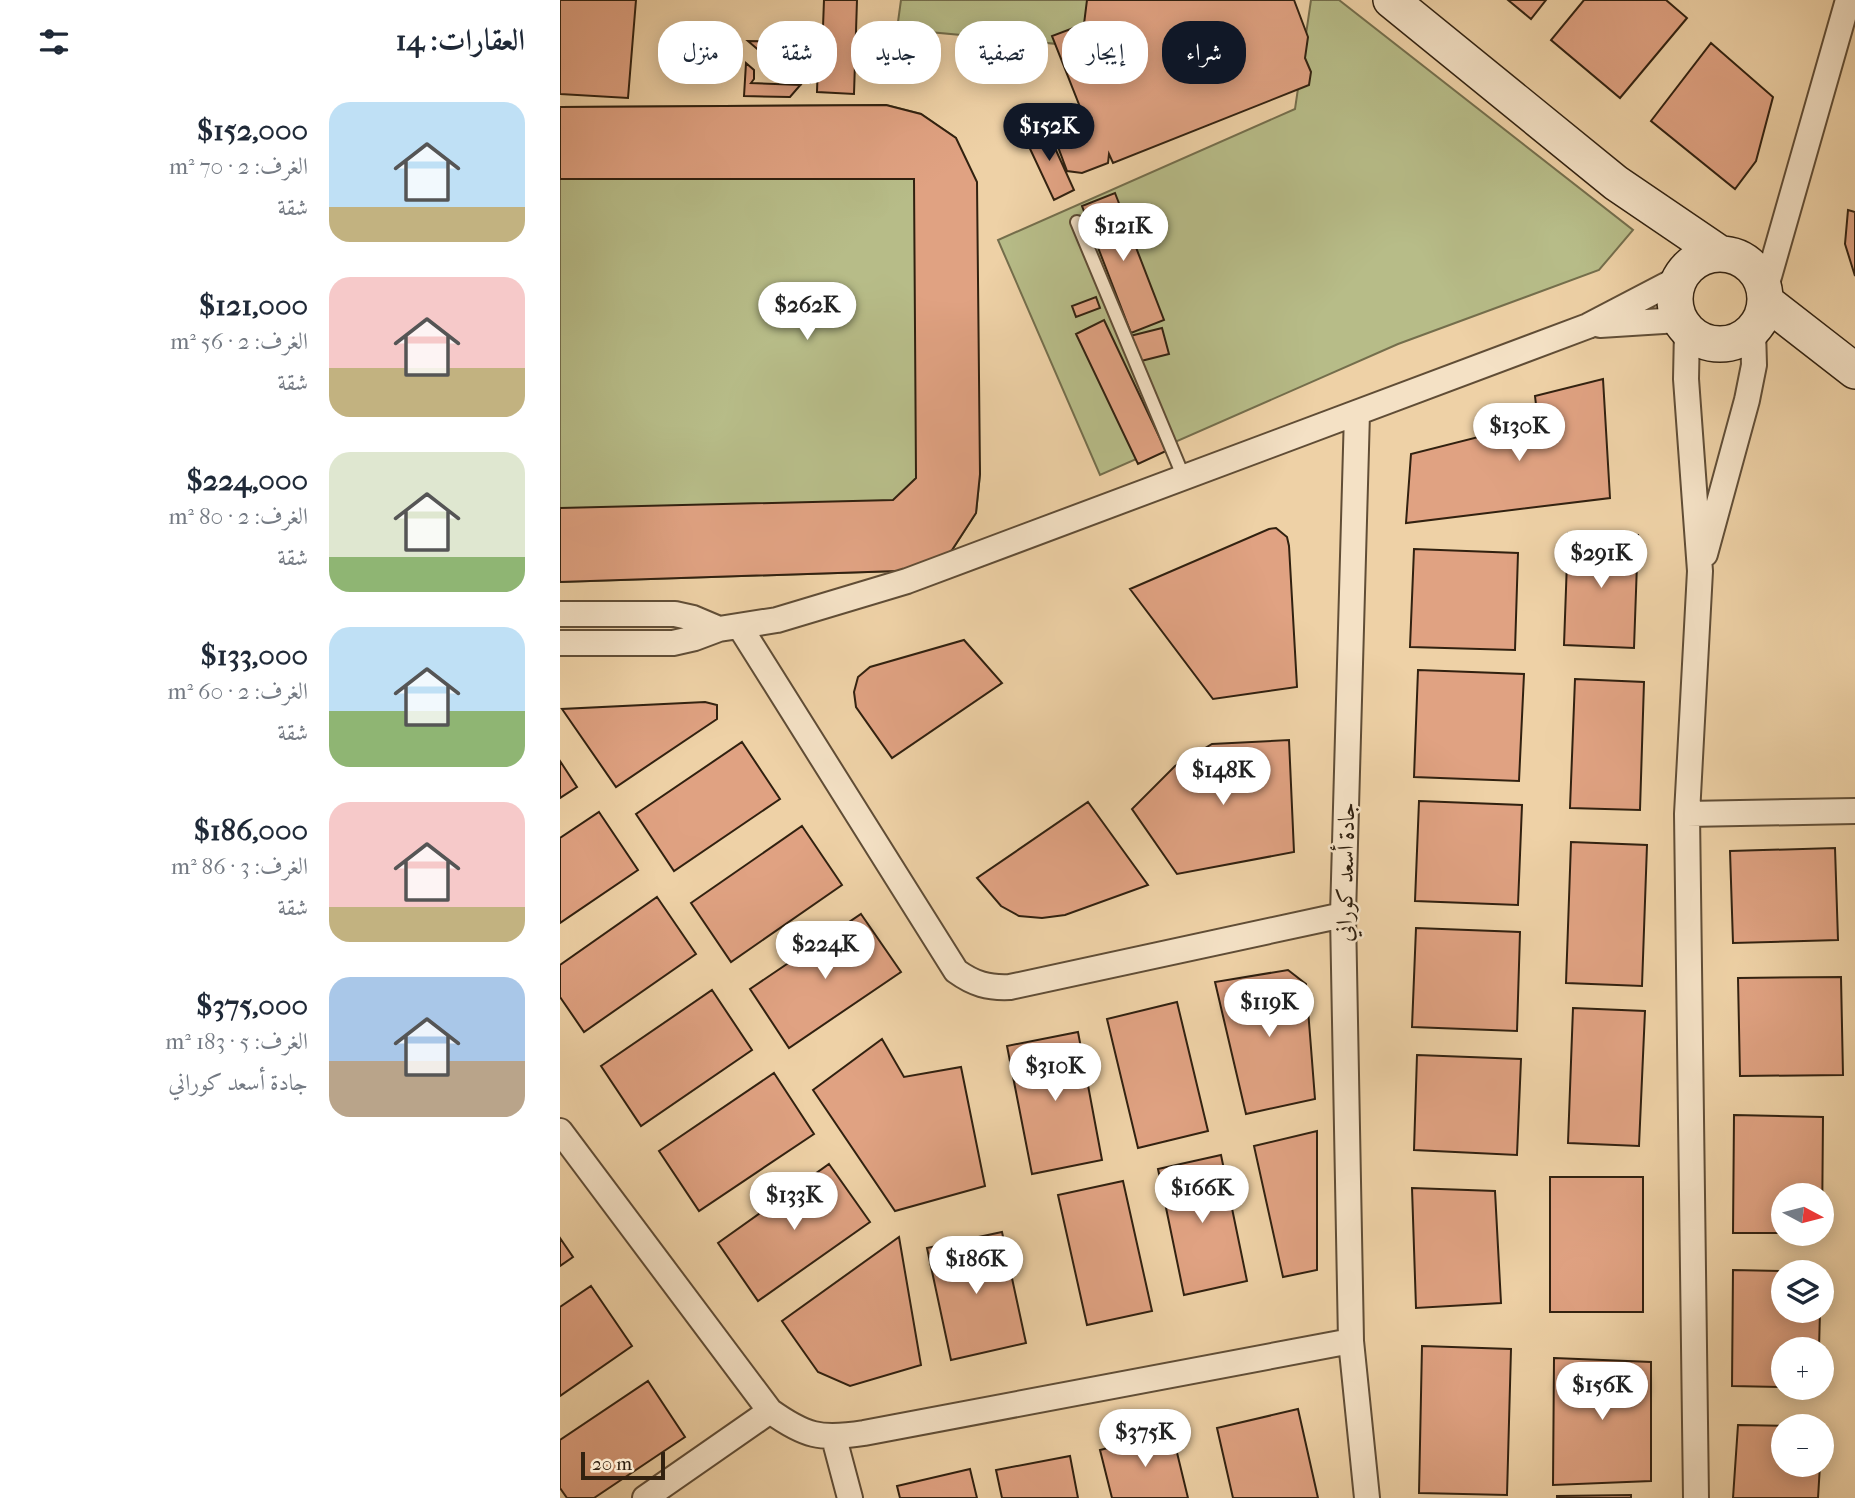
<!DOCTYPE html>
<html lang="ar">
<meta charset="utf-8">
<style>
:root{--surface:#fff;--page:#f6f6f7;--text:#1f2937;--muted:#747a83;--accent:#111827}
body{margin:0;font-family:"IM FELL French Canon",Amiri,serif;background:var(--page);color:var(--text);direction:rtl;height:100vh;display:flex;flex-direction:column;font-size:26px;white-space:nowrap}
*{box-sizing:border-box;margin:0}
p{font-size:23px;color:var(--muted)}
.icon{flex:none;width:38px;height:38px;fill:none;stroke:currentColor;stroke-width:2;stroke-linecap:round;stroke-linejoin:round}
.map{position:relative;flex:1;overflow:hidden;direction:ltr}
.side{display:flex;flex-direction:column;background:var(--surface);width:560px}
.side>*{flex:none}
.top-card{position:absolute;left:21px;top:21px;width:665px;height:63px;direction:rtl;display:flex;gap:14px}
.needle{width:46px;rotate:97deg}
.buttons{position:absolute;left:1211px;top:1183px;display:grid;gap:14px}
.buttons a{display:grid;place-items:center;width:63px;height:63px;border-radius:50%;background:var(--surface);box-shadow:0 4px 18px #0003;font-size:35px}
.scale{position:absolute;left:21px;bottom:18px;width:84px;box-sizing:border-box;padding-left:7px;border:4px solid #312110;border-top:0;font-size:19px;line-height:24px;white-space:nowrap;color:#312110;-webkit-text-stroke:5px #f4e1c5;paint-order:stroke}
.price{position:absolute;translate:-50% -60px;padding:0 16px;border-radius:24px;background:#fff;color:#222;font-size:23px;line-height:46px;filter:drop-shadow(0 2px 4px #0008)}
.price::after{content:'';position:absolute;left:50%;top:42px;width:21px;height:16px;margin-left:-10px;background:inherit;clip-path:polygon(0 0,100% 0,50% 100%)}
.price.current{background:var(--accent);color:#fff}
ul{padding:0;list-style:none}
li{display:flex;align-items:center;gap:21px;height:175px;padding:0 35px}
li span{display:grid;place-items:center;flex:none;width:196px;height:140px;border-radius:21px;color:#555}
li>.icon{margin-inline-start:auto}
span .icon{width:84px;height:84px;fill:#fffc;stroke-width:1}
li b{font-size:30px}
h2{display:flex;justify-content:space-between;align-items:center;height:84px;padding:0 35px;font-size:30px}
.tag{padding:0 24px;border-radius:28px;background:var(--surface);box-shadow:0 4px 18px #0003;font-size:24px;line-height:63px}
.tag.current{background:var(--accent);color:#fff}
main{display:flex;flex:1;min-height:0}
.map>svg:first-child{display:block}
</style>
<main>
<div class="map">
<svg width="1295" height="1498" viewBox="0 0 1295 1498">
<rect width="100%" height="100%" fill="#eed1a6"/>
<filter id="stains"><feTurbulence type="fractalNoise" baseFrequency=".00286" numOctaves="4"/><feColorMatrix values="0 0 0 0 .2 0 0 0 0 .09 0 0 0 0 .02 0 0 0 .5 -.17"/></filter>
<radialGradient id="worn" r=".72"><stop offset=".6" stop-color="#630" stop-opacity="0"/><stop offset="1" stop-color="#630" stop-opacity=".3"/></radialGradient>
<!-- green -->
<path fill="#b7bc88" stroke="#746e4c" stroke-width="2" d="M 341,0 L 694,0 L 690,62 L 337,29 Z
M 751,0 L 779,0 L 1073,230 L 1039,270 L 838,344 L 540,475 L 438,240 L 735,109 Z
M 326,105 L 361,114 L 396,138 L 420,474 L 416,513 L 392,550 L 368,570 L 0,582 L 0,107 Z"/>
<!-- building -->
<path fill="#e0a282" stroke="#312110" stroke-width="2" d="M 0,0 L 76,0 L 68,98 L 0,94 Z
M 264,0 L 297,0 L 294,94 L 257,92 L 259,32 L 251,42 L 250,83 L 242,83 L 230,97 L 184,96 L 186,63 L 194,70 L 194,79 L 191,83 L 239,85 L 188,41 L 232,42 L 232,49 L 251,26 L 263,27 Z
M 527,0 L 734,0 L 748,37 L 745,58 L 751,72 L 749,85 L 553,163 L 549,154 L 548,163 L 522,173 L 507,171 L 494,136 L 509,130 L 511,111 L 520,107 L 492,36 L 524,24 Z
M 948,0 L 986,0 L 971,19 Z
M 1024,0 L 1106,0 L 1127,18 L 1060,98 L 991,40 Z
M 1151,43 L 1213,97 L 1196,161 L 1175,189 L 1091,121 Z
M 326,105 L 361,114 L 396,138 L 417,182 L 420,474 L 416,513 L 392,550 L 368,570 L 0,582 L 0,508 L 333,500 L 356,478 L 354,179 L 0,179 L 0,107 Z
M 485,126 L 514,190 L 494,200 L 464,136 Z
M 555,193 L 604,320 L 571,333 L 522,206 Z
M 1288,210 L 1295,212 L 1295,276 L 1285,244 Z
M 536,297 L 540,308 L 516,317 L 512,306 Z
M 544,320 L 606,451 L 578,464 L 516,334 Z
M 602,328 L 609,354 L 577,362 L 570,336 Z
M 1043,379 L 1050,498 L 846,523 L 851,454 L 978,422 L 975,396 Z
M 716,528 L 727,537 L 729,546 L 737,687 L 653,699 L 570,589 L 709,529 Z
M 1008,533 L 1078,535 L 1074,648 L 1004,645 Z
M 854,549 L 958,553 L 955,650 L 850,647 Z
M 404,640 L 442,683 L 332,758 L 296,707 L 294,692 L 298,677 L 310,667 Z
M 858,670 L 964,674 L 959,781 L 854,777 Z
M 1015,679 L 1084,682 L 1080,810 L 1010,808 Z
M 145,702 L 157,705 L 157,719 L 56,787 L 2,709 Z
M 729,740 L 734,852 L 617,874 L 572,809 L 615,766 L 652,744 Z
M 182,742 L 220,799 L 114,871 L 76,814 Z
M 0,761 L 17,787 L 0,798 Z
M 859,801 L 962,805 L 958,905 L 855,901 Z
M 528,802 L 588,885 L 505,915 L 482,918 L 459,916 L 441,906 L 417,878 Z
M 39,812 L 78,870 L 0,923 L 0,838 Z
M 242,826 L 282,885 L 171,962 L 131,903 Z
M 1011,842 L 1087,845 L 1082,986 L 1006,983 Z
M 1275,848 L 1278,940 L 1173,943 L 1170,851 Z
M 97,897 L 136,954 L 24,1032 L 0,997 L 0,965 Z
M 301,914 L 341,972 L 229,1048 L 190,989 Z
M 856,928 L 960,932 L 957,1031 L 852,1027 Z
M 728,970 L 746,984 L 755,1099 L 686,1114 L 655,982 Z
M 1281,977 L 1283,1075 L 1180,1076 L 1178,978 Z
M 152,990 L 192,1050 L 81,1126 L 41,1066 Z
M 617,1002 L 648,1131 L 578,1148 L 547,1019 Z
M 1013,1008 L 1085,1011 L 1079,1146 L 1008,1143 Z
M 518,1032 L 542,1160 L 472,1174 L 447,1046 Z
M 322,1039 L 344,1077 L 401,1067 L 425,1186 L 335,1211 L 253,1090 Z
M 857,1055 L 961,1059 L 957,1155 L 854,1150 Z
M 214,1073 L 254,1134 L 139,1211 L 99,1151 Z
M 1174,1115 L 1263,1117 L 1262,1234 L 1262,1195 L 1223,1195 L 1223,1233 L 1173,1233 Z
M 757,1131 L 757,1270 L 723,1277 L 694,1146 Z
M 661,1155 L 687,1281 L 624,1295 L 598,1169 Z
M 269,1164 L 310,1222 L 198,1301 L 158,1243 Z
M 990,1177 L 1083,1177 L 1083,1312 L 990,1312 Z
M 563,1181 L 592,1311 L 527,1325 L 498,1195 Z
M 852,1188 L 935,1191 L 941,1303 L 856,1308 Z
M 442,1232 L 466,1343 L 391,1360 L 367,1248 Z
M 339,1237 L 361,1365 L 290,1386 L 258,1372 L 222,1321 Z
M 0,1238 L 13,1257 L 0,1266 Z
M 1173,1270 L 1260,1272 L 1223,1272 L 1223,1311 L 1260,1311 L 1259,1349 L 1223,1349 L 1223,1387 L 1172,1386 Z
M 31,1286 L 72,1346 L 0,1396 L 0,1307 Z
M 862,1346 L 951,1349 L 947,1495 L 859,1493 Z
M 994,1358 L 1091,1362 L 1091,1481 L 993,1485 Z
M 88,1381 L 125,1437 L 34,1498 L 7,1498 L 0,1488 L 0,1440 Z
M 738,1409 L 758,1498 L 673,1498 L 657,1428 Z
M 1178,1425 L 1232,1426 L 1223,1426 L 1223,1465 L 1260,1465 L 1258,1498 L 1173,1498 Z
M 612,1432 L 628,1498 L 552,1498 L 540,1450 Z
M 510,1456 L 518,1498 L 442,1498 L 436,1470 Z
M 410,1469 L 417,1498 L 340,1498 L 337,1486 Z
M 1071,1495 L 1071,1498 L 997,1498 L 997,1496 Z"/>
<g fill="none" stroke-linecap="round" stroke-linejoin="round">
<defs>
<path id="lane" d="M 517,222 L 624,478"/>
<path id="street" d="M 1204,294 L 1288,0
M 1040,325 L 1119,320
M 1127,330 L 1126,379 L 1140,571 L 1127,814 L 1136,1498
M 797,413 L 783,915 L 791,1341 L 807,1498
M 1145,554 L 1187,400 L 1194,365 L 1193,330
M 0,614 L 115,614 L 133,618 L 159,629
M 180,627 L 396,971 C 414,984 428,988 450,987 L 783,915
M 0,643 L 113,643 L 135,638 L 159,629 L 217,620 L 347,581 L 1028,326 L 1118,279
M 1127,814 L 1295,811
M 0,1131 L 210,1411 C 245,1436 260,1440 304,1433 L 791,1341
M 274,1438 L 290,1498
M 85,1498 L 210,1411"/>
<path id="secondary" d="M 831,0 L 1056,183 L 1159,253
M1115 299a45 45 0 1 1 90 0a45 45 0 1 1-90 0Z
M 1205,301 L 1295,371"/>
</defs>
<!-- lane casing -->
<use href="#lane" stroke="#604d36" stroke-width="16"/>
<!-- street casing -->
<use href="#street" stroke="#604d36" stroke-width="28"/>
<!-- secondary casing -->
<use href="#secondary" stroke="#312110" stroke-width="38"/>
<!-- lane -->
<use href="#lane" stroke="#f4e1c5" stroke-width="12"/>
<!-- street -->
<use href="#street" stroke="#f4e1c5" stroke-width="24"/>
<!-- secondary -->
<use href="#secondary" stroke="#f4e1c5" stroke-width="35"/>
</g>
<g text-anchor="middle" stroke-width="5" stroke-linejoin="round" paint-order="stroke">
<!-- street labels -->
<g font-size="23" fill="#312110" stroke="#f4e1c5">
<text transform="translate(785 872) rotate(-89)" y="8">جادة أسعد كوراني</text>
</g>
</g>
<rect width="100%" height="100%" filter="url(#stains)"/>
<rect width="100%" height="100%" fill="url(#worn)"/>
</svg>
<div class="buttons">
<a><svg class="needle" viewBox="-14 -14 28 28"><path d="M0-13l5 13h-10z" fill="#e53935"/><path d="M0 13l5-13h-10z" fill="#747a83"/></svg></a>
<a><svg class="icon" aria-label="layers" viewBox="0 0 24 24"><path d="M12 4l9 5-9 5-9-5zM3 14l9 5 9-5"/></svg></a>
<a>+</a>
<a>−</a>
</div>
<div class="scale">20 m</div>
<b class="price current" style="left:489px;top:163px">$152K</b>
<b class="price" style="left:563px;top:263px">$121K</b>
<b class="price" style="left:247px;top:342px">$262K</b>
<b class="price" style="left:959px;top:463px">$130K</b>
<b class="price" style="left:1041px;top:590px">$291K</b>
<b class="price" style="left:663px;top:807px">$148K</b>
<b class="price" style="left:265px;top:981px">$224K</b>
<b class="price" style="left:709px;top:1039px">$119K</b>
<b class="price" style="left:495px;top:1103px">$310K</b>
<b class="price" style="left:642px;top:1225px">$166K</b>
<b class="price" style="left:234px;top:1232px">$133K</b>
<b class="price" style="left:416px;top:1296px">$186K</b>
<b class="price" style="left:1042px;top:1422px">$156K</b>
<b class="price" style="left:585px;top:1469px">$375K</b>
<div class="top-card">
<a class="tag current">شراء</a>
<a class="tag">إيجار</a>
<a class="tag">تصفية</a>
<a class="tag">جديد</a>
<a class="tag">شقة</a>
<a class="tag">منزل</a>
</div>
</div>
<section class="side">
<h2>العقارات: 14<svg class="icon" aria-label="filters" viewBox="0 0 24 24"><path d="M4 7h16M4 17h16"/><circle cx="9" cy="7" r="2"/><circle cx="15" cy="17" r="2"/></svg></h2>
<ul>
<li><span style="background:linear-gradient(#bfe0f5 75%,#c2b280 0)"><svg class="icon" aria-label="home" viewBox="0 0 24 24"><path d="M3 11l9-7 9 7M6 9v11h12V9"/></svg></span><div><b>$152,000</b><p>الغرف: 2 · 70 m²</p><p>شقة</p></div></li>
<li><span style="background:linear-gradient(#f6c9c9 65%,#c2b280 0)"><svg class="icon" aria-label="home" viewBox="0 0 24 24"><path d="M3 11l9-7 9 7M6 9v11h12V9"/></svg></span><div><b>$121,000</b><p>الغرف: 2 · 56 m²</p><p>شقة</p></div></li>
<li><span style="background:linear-gradient(#dfe7d0 75%,#8fb573 0)"><svg class="icon" aria-label="home" viewBox="0 0 24 24"><path d="M3 11l9-7 9 7M6 9v11h12V9"/></svg></span><div><b>$224,000</b><p>الغرف: 2 · 80 m²</p><p>شقة</p></div></li>
<li><span style="background:linear-gradient(#bfe0f5 60%,#8fb573 0)"><svg class="icon" aria-label="home" viewBox="0 0 24 24"><path d="M3 11l9-7 9 7M6 9v11h12V9"/></svg></span><div><b>$133,000</b><p>الغرف: 2 · 60 m²</p><p>شقة</p></div></li>
<li><span style="background:linear-gradient(#f6c9c9 75%,#c2b280 0)"><svg class="icon" aria-label="home" viewBox="0 0 24 24"><path d="M3 11l9-7 9 7M6 9v11h12V9"/></svg></span><div><b>$186,000</b><p>الغرف: 3 · 86 m²</p><p>شقة</p></div></li>
<li><span style="background:linear-gradient(#a9c7e8 60%,#b9a48a 0)"><svg class="icon" aria-label="home" viewBox="0 0 24 24"><path d="M3 11l9-7 9 7M6 9v11h12V9"/></svg></span><div><b>$375,000</b><p>الغرف: 5 · 183 m²</p><p>جادة أسعد كوراني</p></div></li>
</ul>
</section>
</main>
